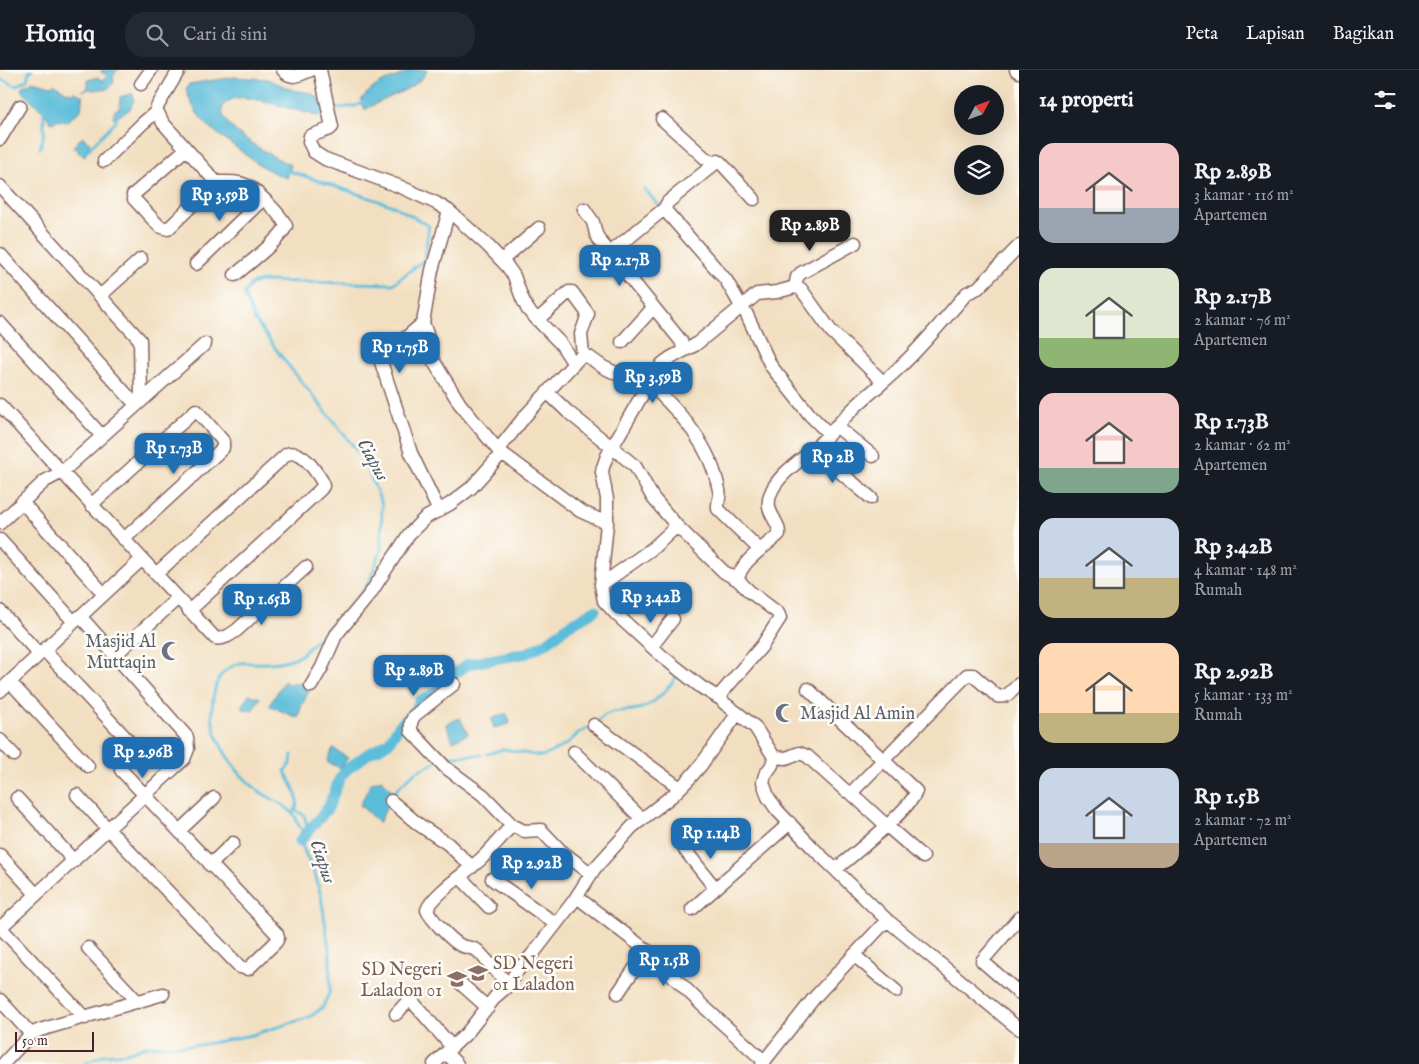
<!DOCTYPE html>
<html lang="id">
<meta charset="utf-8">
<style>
:root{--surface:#171b24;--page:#242831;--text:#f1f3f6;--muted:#9ea1a6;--line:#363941;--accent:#1f6fb2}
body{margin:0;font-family:"IM FELL English",serif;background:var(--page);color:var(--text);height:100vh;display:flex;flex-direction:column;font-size:19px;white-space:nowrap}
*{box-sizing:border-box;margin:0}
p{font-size:16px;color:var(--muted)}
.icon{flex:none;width:28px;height:28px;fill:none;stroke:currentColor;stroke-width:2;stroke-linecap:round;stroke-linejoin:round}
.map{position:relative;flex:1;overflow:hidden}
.details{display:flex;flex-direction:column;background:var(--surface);width:400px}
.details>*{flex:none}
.needle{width:32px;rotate:49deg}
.fabs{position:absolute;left:954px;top:15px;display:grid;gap:10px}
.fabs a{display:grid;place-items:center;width:50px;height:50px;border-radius:50%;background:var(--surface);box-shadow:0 5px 20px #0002;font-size:25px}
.scale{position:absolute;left:15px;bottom:12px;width:79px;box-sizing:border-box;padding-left:5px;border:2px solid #4a1f2b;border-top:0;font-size:14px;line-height:18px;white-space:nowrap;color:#4a1f2b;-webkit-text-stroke:4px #fdfcf7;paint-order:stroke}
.price{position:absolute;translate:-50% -42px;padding:0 11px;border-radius:10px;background:var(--accent);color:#fff;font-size:16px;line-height:32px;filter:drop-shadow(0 1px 2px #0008)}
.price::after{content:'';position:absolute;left:50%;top:30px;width:15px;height:11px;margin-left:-8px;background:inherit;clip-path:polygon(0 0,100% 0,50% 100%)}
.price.selected{background:#222;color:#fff}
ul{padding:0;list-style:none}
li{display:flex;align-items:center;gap:15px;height:125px;padding:0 20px}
li span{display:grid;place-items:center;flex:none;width:140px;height:100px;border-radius:15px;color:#555}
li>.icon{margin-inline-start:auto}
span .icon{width:60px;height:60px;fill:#fffc;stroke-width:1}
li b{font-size:21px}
h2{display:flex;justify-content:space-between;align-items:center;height:60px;padding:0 20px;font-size:21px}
header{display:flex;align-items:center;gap:30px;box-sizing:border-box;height:70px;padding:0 25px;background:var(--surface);border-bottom:1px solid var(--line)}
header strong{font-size:24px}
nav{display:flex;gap:28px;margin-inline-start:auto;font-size:18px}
.search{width:350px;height:45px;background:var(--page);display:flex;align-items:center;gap:12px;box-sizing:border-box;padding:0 18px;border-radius:20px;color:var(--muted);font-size:19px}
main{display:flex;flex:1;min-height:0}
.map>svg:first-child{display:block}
</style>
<header>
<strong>Homiq</strong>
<div class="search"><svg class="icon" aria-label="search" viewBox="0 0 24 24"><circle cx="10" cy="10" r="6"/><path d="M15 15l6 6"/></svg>Cari di sini</div>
<nav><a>Peta</a><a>Lapisan</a><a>Bagikan</a></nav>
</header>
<main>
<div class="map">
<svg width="1019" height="994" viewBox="0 0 1019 994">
<rect width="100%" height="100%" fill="#fdfcf7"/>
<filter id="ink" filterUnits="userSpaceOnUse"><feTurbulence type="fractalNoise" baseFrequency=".02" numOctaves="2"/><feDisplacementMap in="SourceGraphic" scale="10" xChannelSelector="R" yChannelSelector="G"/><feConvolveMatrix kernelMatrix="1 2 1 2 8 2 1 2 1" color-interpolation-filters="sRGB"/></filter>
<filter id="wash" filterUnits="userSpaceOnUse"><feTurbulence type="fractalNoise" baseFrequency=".0096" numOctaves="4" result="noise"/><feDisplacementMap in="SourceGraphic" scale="20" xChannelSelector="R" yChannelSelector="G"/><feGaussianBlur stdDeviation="1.12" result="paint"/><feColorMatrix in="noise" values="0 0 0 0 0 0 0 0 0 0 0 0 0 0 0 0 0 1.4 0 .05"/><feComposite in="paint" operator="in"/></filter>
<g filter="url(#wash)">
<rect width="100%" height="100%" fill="#f2dfc1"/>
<!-- water -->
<path fill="#5bbdda" stroke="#526e82" d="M 101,0 L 119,0 L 116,1 L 113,7 L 114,12 L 107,20 C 101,17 95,22 89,19 L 82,21 L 88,17 L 88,10 L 98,7 L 103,12 L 103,9 L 107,7 L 108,5 L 102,3 Z
M 408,0 L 427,0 C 422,18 380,29 365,40 L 361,30 C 366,24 372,18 379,14 C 388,8 401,8 408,0 Z
M 235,7 L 268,9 L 292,20 L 311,23 L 322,31 L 335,32 L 333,45 C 324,46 316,47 308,43 C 290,40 252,25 237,28 C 232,29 227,31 224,35 C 211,54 276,89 291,95 L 287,108 C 265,101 251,89 233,75 C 222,67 209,58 200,47 C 194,40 189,28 186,19 L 189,14 Z
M 32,11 L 51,16 L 55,14 L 65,21 L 70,23 L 75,22 L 83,26 L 81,40 L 66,52 L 57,50 L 53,53 L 50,52 L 47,46 L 21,20 L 23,16 L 30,14 Z
M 130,24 L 133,24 L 134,30 L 130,39 L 116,48 L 113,47 L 115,40 L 120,38 L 120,27 Z
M 84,67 L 85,70 L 90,72 L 85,86 L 78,82 L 78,78 L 73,77 L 80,69 Z
M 312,601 L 311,617 L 301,637 L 298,648 L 270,636 L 272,631 L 284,611 L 289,615 L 291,613 L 300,613 Z
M 249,624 L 260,628 L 252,641 L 241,638 Z
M 504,644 L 507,644 L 510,652 L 509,654 L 494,658 L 491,649 Z
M 460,648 L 468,664 L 453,671 L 446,654 Z
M 333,678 L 348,688 L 340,698 L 327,692 Z
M 381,709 L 394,722 L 379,753 L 360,735 L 371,713 Z"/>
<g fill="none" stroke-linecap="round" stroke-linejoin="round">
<!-- stream -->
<path stroke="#5bbdda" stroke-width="3" d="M 0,11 L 3,10 L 16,16 L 27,10 L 29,2 L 32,0
M 330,39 L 356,36 L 365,32
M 40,78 L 44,64 L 44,43
M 87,81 L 115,52 L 116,48
M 644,119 L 660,137
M 598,652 C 607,637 627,643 642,638 C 657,632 668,619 677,606
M 487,684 L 504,679 L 539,686 L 546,685 L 567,674 L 579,663 L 592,656
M 292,685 L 291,693 L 285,701 C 291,714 304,731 293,743
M 442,689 L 449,686 L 481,685
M 394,722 L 415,702 L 435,693
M 295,740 L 304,745 L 307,755 L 307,763
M 84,994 L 103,985 L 127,983 L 146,976 L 200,975 L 252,965 L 310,947 L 323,937 L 330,921 L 330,885 L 321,825 L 315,805 L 300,771 L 302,760 L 296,751 L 296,747 C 286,734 272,730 259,721 C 239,707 217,677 213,653 C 211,645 212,637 213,630 C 215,615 218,603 233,596 C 241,591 247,593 255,593 C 270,594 286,592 300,586 L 359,527 L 368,514 L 381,481 L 382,434 L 363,388 L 284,290 L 254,249 L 244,224 L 251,214 L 261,211 L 393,214 L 424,190 L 429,156 L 394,136 L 286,100"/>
<!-- canal -->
<path stroke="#5bbdda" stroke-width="11" d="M 300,771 L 328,738 L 340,708 L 346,700 L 369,683 L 378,679 L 389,672 L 399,656 L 417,639 L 419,631 L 434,624 L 452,606 L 468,594 L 527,583 L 548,572 L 568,556 L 595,540"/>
</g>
</g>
<g filter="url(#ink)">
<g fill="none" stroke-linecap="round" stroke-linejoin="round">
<defs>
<path id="minor" d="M 179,0 L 157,37 L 157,41 L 163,53 L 216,112
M 283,0 C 292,11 300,4 311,0
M 320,0 L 332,57 L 330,59 L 310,66 L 309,72 L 314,82 L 325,89 L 401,117 L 436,133 L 449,141 L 488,176 L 507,196 L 514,206 L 522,228 L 528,240 L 561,274 L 574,294
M 1016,0 L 1019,2
M 141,14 L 151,0
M 662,49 L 705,88 L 712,92 L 720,92 L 754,129
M 0,69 L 20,36
M 186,79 L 133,125 L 134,129 L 159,156 L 168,159 L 216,112 C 227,112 237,111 248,116 C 256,120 283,147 286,156 C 280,170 248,194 235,205
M 104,91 L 143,53 L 157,41
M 0,116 L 140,270 L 141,330
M 584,139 L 593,152 L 596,164 L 600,171 L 681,271 L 684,280
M 664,139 L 726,210 L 741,236
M 449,141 L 432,200 L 423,253 L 427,264 L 431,286 L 434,292 L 460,334 L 498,380 L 580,441 L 607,453
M 610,183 L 664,139 L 668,132 L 718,91
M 0,184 L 136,335
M 502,190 L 539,158
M 196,194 L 263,129
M 795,217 L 797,207 L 801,203 L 855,173
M 100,226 L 141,189
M 746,243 L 771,296 L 810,345 L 829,364
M 537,250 L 569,222 L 572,222 L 588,244 L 581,264 L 583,286
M 0,253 L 102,366
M 423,253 L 408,266 L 384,281 L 379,286 L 411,383 L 439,441
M 622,272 L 653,238
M 649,313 C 681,343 711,376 719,420 C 721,426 717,433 718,439 L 760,480
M 548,323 L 568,342 L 635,396 L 653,428 L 677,456 L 724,502 L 738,510
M 0,335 L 215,568 C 223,570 230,565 237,560 L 306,497
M 836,356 L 873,386
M 813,379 L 871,428
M 498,380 L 526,345 L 581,286 L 589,287 L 603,297 L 646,318
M 22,432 L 104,524
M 91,435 L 196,340 L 223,371 L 223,378 L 124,469
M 0,453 L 45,411 L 62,402 L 205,274
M 0,470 L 74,552
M 156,504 L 287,384 C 302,379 315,400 322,411 L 323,416 L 321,419 L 189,541
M 601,515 L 653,478 L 677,456
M 0,541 L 39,584
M 652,576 L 673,549
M 44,580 L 127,669
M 115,585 L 178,528
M 10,612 L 88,696
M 454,614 L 414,646 L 411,652 L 411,661 L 445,697 L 483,725 L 512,755 L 524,761 L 541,760 L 560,780 L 590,803
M 311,616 L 322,597 L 336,565 L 370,524 L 409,464 L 425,448 L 450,434 L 471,418 L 502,383
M 808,619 L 916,721 C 913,737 852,786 836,799
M 0,621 L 142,489
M 719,628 L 701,617 L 663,587 L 616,544 L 604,531 L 601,515 L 607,453 L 607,429 L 602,402 L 603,397 L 607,386 L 646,318 L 662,294 L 670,288 L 695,275 L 757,224 L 777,222 L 795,217 L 801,219 L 831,261 L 883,312
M 736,642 L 755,657 L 774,687 L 772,695 L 765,705 L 763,712 L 768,727 L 777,740 L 812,777 L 887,850 L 1019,959
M 594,655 L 680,718
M 0,670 L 14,685
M 574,682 L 642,749
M 774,687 L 786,688 L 799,683 L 807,686 L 846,721 L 851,723 L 967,605 L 973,605 L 997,626 C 1007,629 1012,620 1019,614
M 851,723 L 887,756 L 923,787
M 77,725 L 108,759 L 240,897 L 248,899 L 276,872 L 278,868 L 277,864 L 121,700
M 17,728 L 74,791
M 391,731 L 418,754 L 448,774 L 472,797
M 179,761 L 214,728
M 685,780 L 715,818
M 0,785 L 36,824
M 210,795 L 233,773
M 460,807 L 489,837
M 492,809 L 556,854
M 577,827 L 650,883 L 702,935 L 764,991
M 692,839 L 790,753
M 1019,848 L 982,891 L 1019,923
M 0,857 L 85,948
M 0,858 L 184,689 L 188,679 L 187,667 L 80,546
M 88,878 L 138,932
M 854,885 L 896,921
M 459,912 L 488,938
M 509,915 L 478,881 C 472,877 466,878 460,875 C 451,870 431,849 427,840 C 432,825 468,801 481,789 C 492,779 502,766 512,755
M 618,923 L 635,898 L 650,883
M 0,930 L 31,964
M 396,944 L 407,932 L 411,930 L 452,977
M 446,983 L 457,994
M 3,994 L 31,964 L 40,960 L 163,924
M 434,994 L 467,963 L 496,926 L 509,915 L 516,902 L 532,885 L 573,832 L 595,798 L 632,757 L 673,725 L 688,710 L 701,695 L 735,647 L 736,642 L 724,633 L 719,626 L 762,576 L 780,548 L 778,543 L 749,521 L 738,510 C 740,491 767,476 779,464 C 780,450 764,444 770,425 C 777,405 800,391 815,378 C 828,366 839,353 852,340 C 868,324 887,310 903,294 C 926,272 946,247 967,223 L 978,218 L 1019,176
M 762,994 L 814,928 L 887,850"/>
</defs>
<!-- minor casing -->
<use href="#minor" stroke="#856260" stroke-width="15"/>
<!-- minor -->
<use href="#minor" stroke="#fff" stroke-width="12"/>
</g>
</g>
<!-- icons -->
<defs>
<symbol id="mosque-bare" viewBox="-9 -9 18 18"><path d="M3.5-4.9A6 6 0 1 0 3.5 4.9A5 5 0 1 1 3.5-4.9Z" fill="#6b7280" stroke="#fdfcf7" stroke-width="2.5" paint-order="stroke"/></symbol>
<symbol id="school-bare" viewBox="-9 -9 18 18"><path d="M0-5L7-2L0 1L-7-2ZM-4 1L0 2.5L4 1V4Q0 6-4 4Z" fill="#8d6e63" stroke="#fdfcf7" stroke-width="2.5" paint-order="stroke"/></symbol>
</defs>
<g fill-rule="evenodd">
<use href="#mosque-bare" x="157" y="567" width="28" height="28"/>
<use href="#mosque-bare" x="771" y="629" width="28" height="28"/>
<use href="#school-bare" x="464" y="889" width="28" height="28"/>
<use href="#school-bare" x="443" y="895" width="28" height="28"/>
</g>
<g text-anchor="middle" stroke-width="5" stroke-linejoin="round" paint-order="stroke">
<!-- worship labels -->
<g font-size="18" fill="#5b616d" stroke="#fdfcf7" text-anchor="end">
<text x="156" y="577">Masjid Al<tspan x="156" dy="21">Muttaqin</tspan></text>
<text x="800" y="649" text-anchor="start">Masjid Al Amin</text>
</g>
<!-- education labels -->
<g font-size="18" fill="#785e54" stroke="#fdfcf7" text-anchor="start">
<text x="493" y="899">SD Negeri<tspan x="493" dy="21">01 Laladon</tspan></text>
<text x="442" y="905" text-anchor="end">SD Negeri<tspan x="442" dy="21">Laladon 01</tspan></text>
</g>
<!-- water labels -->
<g font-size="19" font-style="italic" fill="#505668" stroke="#fdfcf7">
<text transform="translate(374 389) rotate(61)" y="7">Ciapus</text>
<text transform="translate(324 791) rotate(71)" y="7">Ciapus</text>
</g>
</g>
</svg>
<div class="fabs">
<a><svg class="needle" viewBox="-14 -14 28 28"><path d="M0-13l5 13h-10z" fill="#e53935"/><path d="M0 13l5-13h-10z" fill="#9ea1a6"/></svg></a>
<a><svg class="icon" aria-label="layers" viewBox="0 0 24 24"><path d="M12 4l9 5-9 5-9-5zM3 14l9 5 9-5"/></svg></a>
</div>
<div class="scale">50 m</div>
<b class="price" style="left:220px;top:152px">Rp 3.59B</b>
<b class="price selected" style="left:810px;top:182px">Rp 2.89B</b>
<b class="price" style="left:620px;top:217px">Rp 2.17B</b>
<b class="price" style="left:400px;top:304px">Rp 1.75B</b>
<b class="price" style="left:653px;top:334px">Rp 3.59B</b>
<b class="price" style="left:174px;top:405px">Rp 1.73B</b>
<b class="price" style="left:833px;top:414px">Rp 2B</b>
<b class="price" style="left:651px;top:554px">Rp 3.42B</b>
<b class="price" style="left:262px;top:556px">Rp 1.65B</b>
<b class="price" style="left:414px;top:627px">Rp 2.89B</b>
<b class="price" style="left:143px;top:709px">Rp 2.96B</b>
<b class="price" style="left:711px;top:790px">Rp 1.14B</b>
<b class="price" style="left:532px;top:820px">Rp 2.92B</b>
<b class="price" style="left:664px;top:917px">Rp 1.5B</b>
</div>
<section class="details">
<h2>14 properti<svg class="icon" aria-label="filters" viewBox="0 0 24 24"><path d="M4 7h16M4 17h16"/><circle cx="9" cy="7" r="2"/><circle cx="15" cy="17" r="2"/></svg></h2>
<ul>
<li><span style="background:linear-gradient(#f6c9c9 65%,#9aa5b1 0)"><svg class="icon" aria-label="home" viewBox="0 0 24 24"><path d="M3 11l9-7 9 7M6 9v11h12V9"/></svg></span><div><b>Rp 2.89B</b><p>3 kamar · 116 m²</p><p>Apartemen</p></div></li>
<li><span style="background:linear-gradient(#dfe7d0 70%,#8fb573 0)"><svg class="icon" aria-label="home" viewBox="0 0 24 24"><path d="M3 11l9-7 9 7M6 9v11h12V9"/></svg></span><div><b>Rp 2.17B</b><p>2 kamar · 76 m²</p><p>Apartemen</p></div></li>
<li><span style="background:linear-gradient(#f6c9c9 75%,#7fa58c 0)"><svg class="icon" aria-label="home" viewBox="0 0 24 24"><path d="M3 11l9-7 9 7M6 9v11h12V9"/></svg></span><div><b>Rp 1.73B</b><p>2 kamar · 62 m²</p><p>Apartemen</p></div></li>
<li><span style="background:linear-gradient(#c9d6e8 60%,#c2b280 0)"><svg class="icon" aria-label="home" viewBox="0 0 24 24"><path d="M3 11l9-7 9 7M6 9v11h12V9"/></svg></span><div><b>Rp 3.42B</b><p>4 kamar · 148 m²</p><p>Rumah</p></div></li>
<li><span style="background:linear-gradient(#ffd9b3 70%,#c2b280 0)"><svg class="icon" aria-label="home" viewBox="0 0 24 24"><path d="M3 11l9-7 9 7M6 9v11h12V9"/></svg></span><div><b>Rp 2.92B</b><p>5 kamar · 133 m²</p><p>Rumah</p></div></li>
<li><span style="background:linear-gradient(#c9d6e8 75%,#b9a48a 0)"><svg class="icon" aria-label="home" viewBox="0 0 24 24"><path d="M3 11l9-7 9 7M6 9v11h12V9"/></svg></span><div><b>Rp 1.5B</b><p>2 kamar · 72 m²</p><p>Apartemen</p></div></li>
</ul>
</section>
</main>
